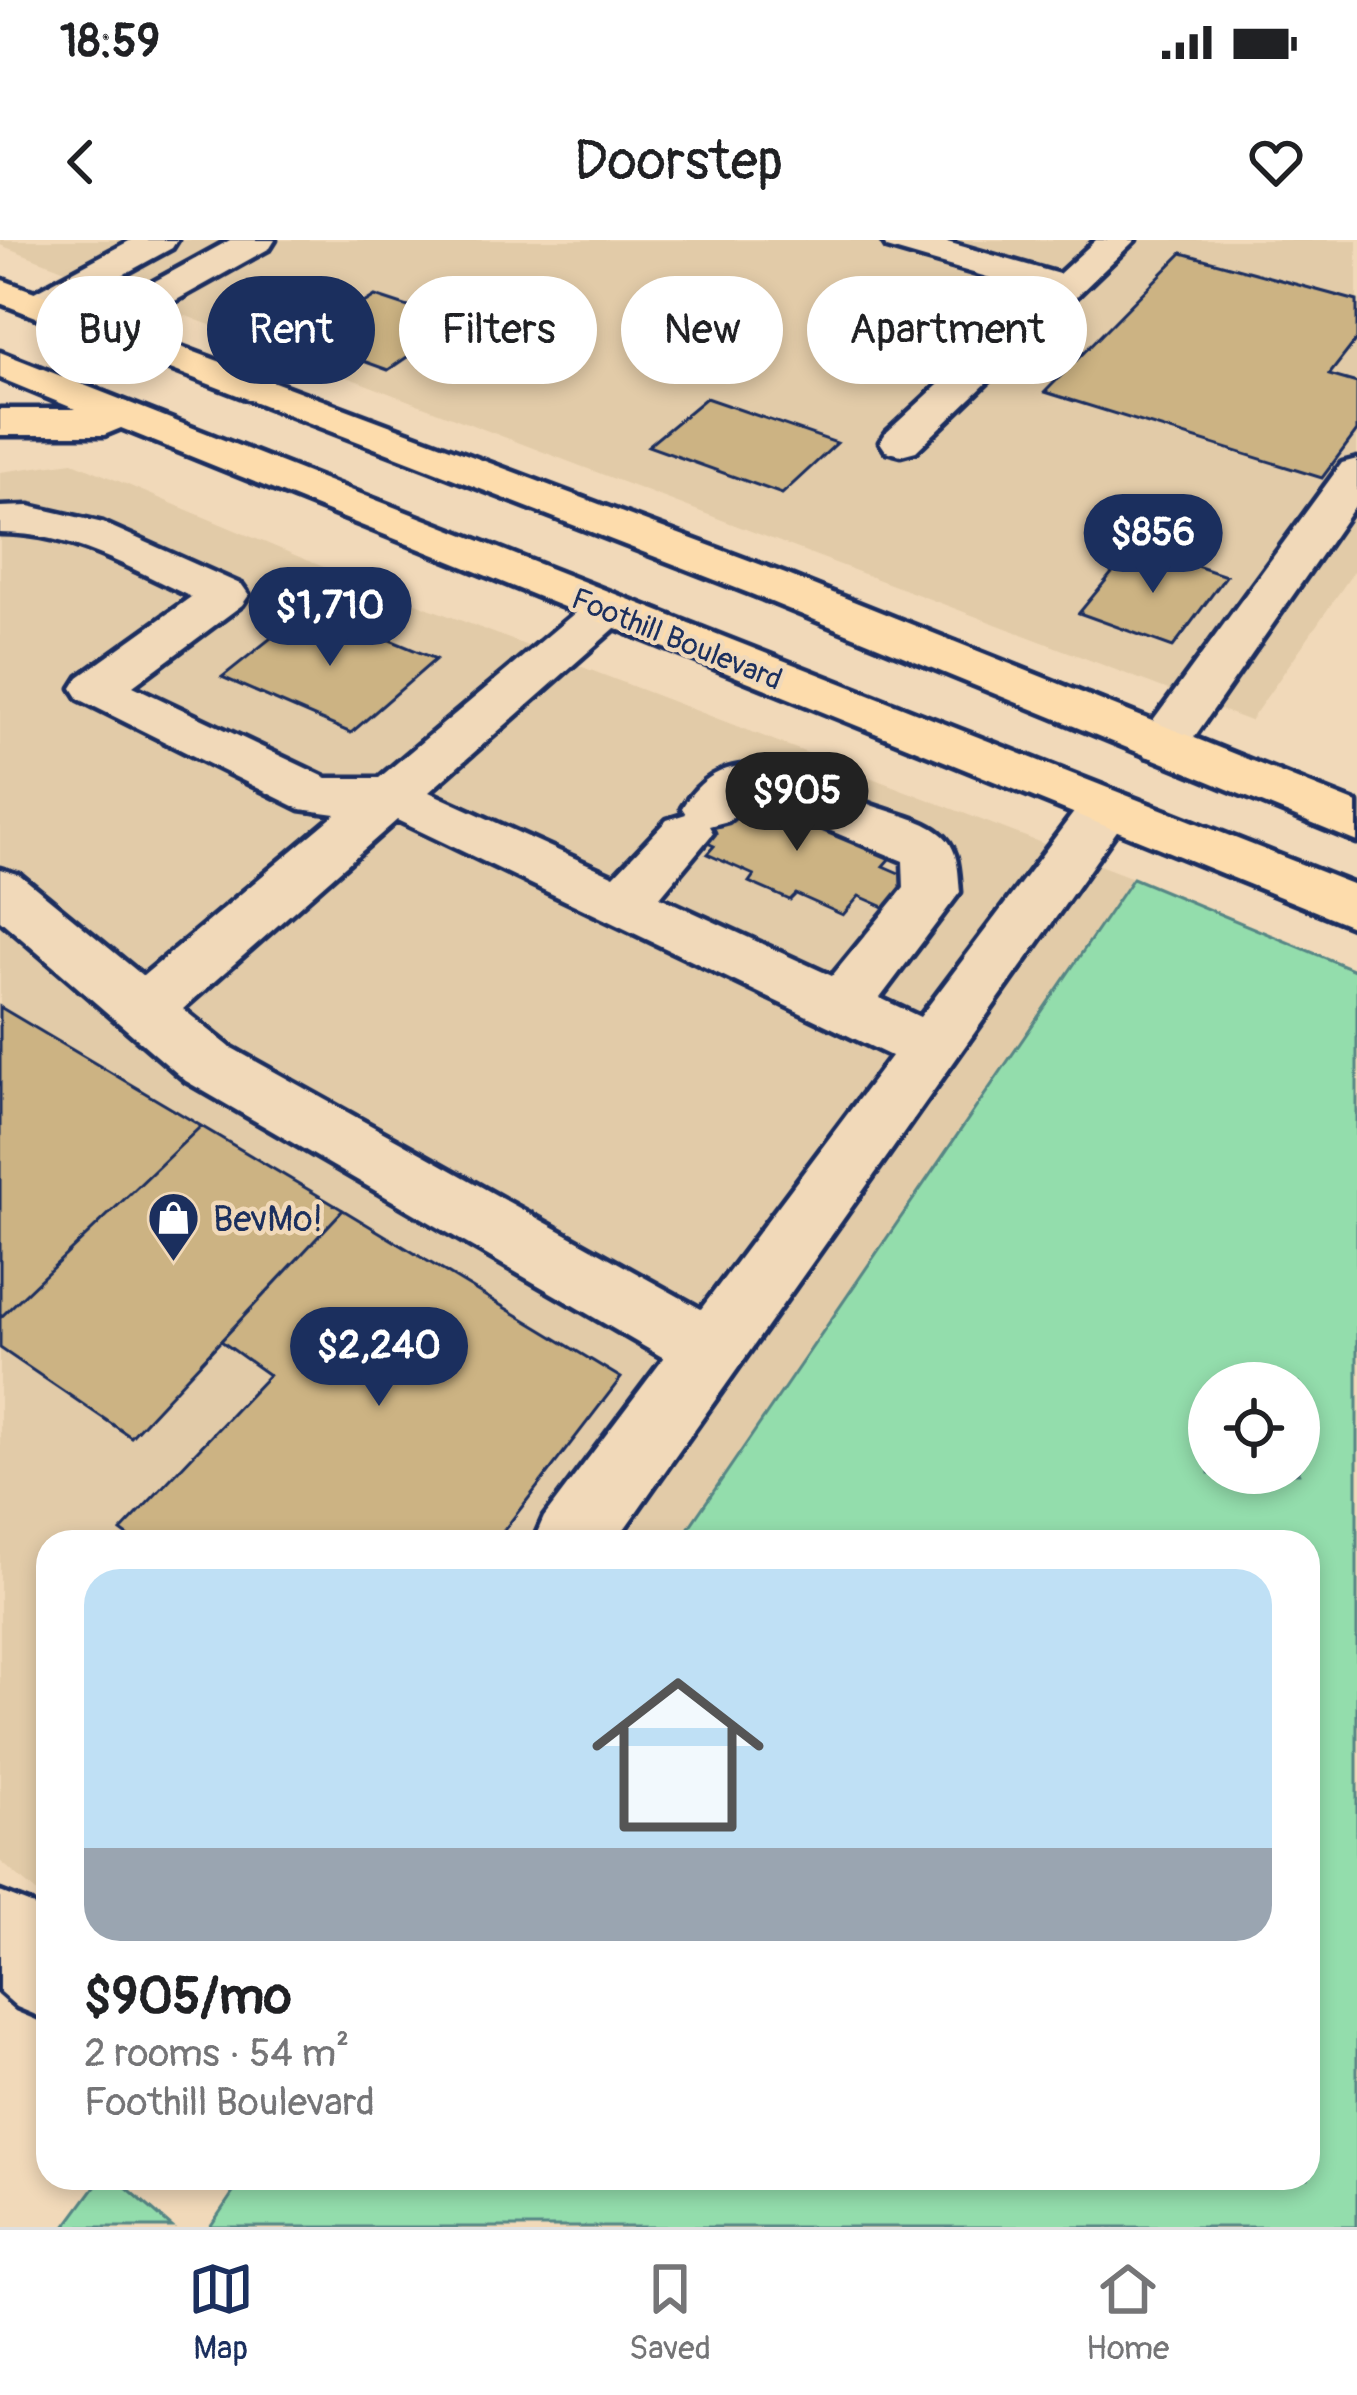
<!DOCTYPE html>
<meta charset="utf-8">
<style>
:root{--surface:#fff;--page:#f2f2f2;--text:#202124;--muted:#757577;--line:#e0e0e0;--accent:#1b2f5e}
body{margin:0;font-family:Pangolin,sans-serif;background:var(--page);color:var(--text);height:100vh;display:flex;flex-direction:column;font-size:45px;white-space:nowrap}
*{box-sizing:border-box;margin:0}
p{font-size:39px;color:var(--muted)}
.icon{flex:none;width:66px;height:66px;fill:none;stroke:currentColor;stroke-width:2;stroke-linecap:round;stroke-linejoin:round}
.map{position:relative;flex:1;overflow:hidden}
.drawer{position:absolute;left:36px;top:1290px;width:1284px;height:660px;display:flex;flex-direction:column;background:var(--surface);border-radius:36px;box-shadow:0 6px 18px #0003}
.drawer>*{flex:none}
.top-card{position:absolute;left:36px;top:36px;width:1287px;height:108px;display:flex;gap:24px}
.tools{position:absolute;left:1188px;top:1122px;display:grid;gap:24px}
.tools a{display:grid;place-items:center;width:132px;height:132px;border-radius:50%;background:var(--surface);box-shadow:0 6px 18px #0003;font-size:60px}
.price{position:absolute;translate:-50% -102px;padding:0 27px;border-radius:42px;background:var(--accent);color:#fff;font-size:39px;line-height:78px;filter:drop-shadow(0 3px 6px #0008)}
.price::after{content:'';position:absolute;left:50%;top:72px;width:36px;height:27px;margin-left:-18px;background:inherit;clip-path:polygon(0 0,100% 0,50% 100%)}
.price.selected{background:#222;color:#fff}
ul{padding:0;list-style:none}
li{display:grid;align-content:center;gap:24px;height:636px;padding:0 48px}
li+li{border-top:3px solid var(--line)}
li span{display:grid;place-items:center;height:372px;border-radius:36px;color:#555}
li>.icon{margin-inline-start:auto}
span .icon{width:216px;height:216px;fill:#fffc;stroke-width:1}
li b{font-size:51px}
.pill{padding:0 42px;border-radius:54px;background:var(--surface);box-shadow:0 6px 18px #0003;font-size:42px;line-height:108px}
.pill.selected{background:var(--accent);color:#fff}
.status{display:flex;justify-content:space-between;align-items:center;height:84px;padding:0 60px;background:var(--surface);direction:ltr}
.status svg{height:33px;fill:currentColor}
header{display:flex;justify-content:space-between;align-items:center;height:156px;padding:0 48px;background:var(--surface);font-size:54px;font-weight:600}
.tabs{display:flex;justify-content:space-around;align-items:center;height:168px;border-top:3px solid var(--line);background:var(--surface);font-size:33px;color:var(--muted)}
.tabs a{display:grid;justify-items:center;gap:6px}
.tabs .selected{color:var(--accent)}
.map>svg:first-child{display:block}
</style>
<div class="status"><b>18:59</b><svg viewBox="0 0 49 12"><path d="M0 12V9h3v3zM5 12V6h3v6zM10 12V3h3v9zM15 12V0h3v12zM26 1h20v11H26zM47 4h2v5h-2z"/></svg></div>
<header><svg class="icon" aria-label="back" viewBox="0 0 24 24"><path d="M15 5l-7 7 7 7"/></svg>Doorstep<svg class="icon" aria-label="heart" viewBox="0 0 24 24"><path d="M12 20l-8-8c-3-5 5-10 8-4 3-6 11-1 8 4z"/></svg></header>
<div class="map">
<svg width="1357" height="1987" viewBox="0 0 1357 1987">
<rect width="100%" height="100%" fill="#f1d9b9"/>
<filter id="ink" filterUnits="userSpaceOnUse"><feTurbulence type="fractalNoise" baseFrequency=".00833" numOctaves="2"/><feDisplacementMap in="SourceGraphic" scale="24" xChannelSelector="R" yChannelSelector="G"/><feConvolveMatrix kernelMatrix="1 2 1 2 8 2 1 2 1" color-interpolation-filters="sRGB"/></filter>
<g filter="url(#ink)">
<!-- built -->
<path fill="#e2cba8" d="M 0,0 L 1357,0 L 1357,327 L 1250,481 L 0,5 Z
M 73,222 L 345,336 L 1133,638 L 680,1302 L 48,1302 L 48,1662 L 0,1621 L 0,232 Z"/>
<!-- green -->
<path fill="#93ddac" stroke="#578685" stroke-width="3" fill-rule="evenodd" d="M 1133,638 L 1357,731 L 1357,1987 L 210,1987 L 243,1938 L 1308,1938 L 1308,1302 L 679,1302 ZM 1209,1143 L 1299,1143 L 1299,1233 L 1209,1233 Z
M 101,1938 L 116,1938 L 172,1987 L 65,1987 Z"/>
<!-- building -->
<path fill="#ccb383" stroke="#1b2f5e" stroke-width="3" d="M 1182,13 L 1357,61 L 1357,99 L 1329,135 L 1357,143 L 1357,191 L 1322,238 L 1045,152 Z
M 375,56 L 457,83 L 388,130 L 305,100 Z
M 706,158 L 837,203 L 782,254 L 648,206 Z
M 1135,305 L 1226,336 L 1173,407 L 1079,373 Z
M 310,367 L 436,419 L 351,493 L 222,437 Z
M 738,561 L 752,566 L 757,561 L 788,574 L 795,566 L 897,610 L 883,626 L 915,640 L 891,670 L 859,656 L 843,675 L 796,654 L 790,660 L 749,642 L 754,635 L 707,614 L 714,606 L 672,587 L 695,562 Z
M 0,767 L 201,886 L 0,1078 Z
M 201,886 L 343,970 L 131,1197 L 0,1108 L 0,1078 Z
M 343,970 L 621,1138 L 495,1302 L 136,1302 L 121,1291 L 269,1135 L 221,1101 Z"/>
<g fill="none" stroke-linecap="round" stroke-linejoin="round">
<defs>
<path id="minor" d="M 131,0 L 177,0 L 172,8 L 53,73 L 25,73 L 20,65 L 25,57 Z
M 230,0 L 275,0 L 270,8 L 112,96 L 84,96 L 78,88 L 84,80 Z
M 882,0 L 940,0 L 1059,34 L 1096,0 L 1135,0 L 916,211 L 901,215 L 886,211 L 880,202 L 886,193 L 1039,52 L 887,8 Z
M 1357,219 L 1357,263 L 1181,516 L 1163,521 L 1145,516 L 1137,504 L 1145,492 L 1342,223 Z
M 29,266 L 103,283 L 242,345 L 249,355 L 242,365 L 133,446 L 327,538 L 379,538 L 589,361 L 606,357 L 623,361 L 630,371 L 623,381 L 429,552 L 614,636 L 667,580 L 686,574 L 682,568 C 730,489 807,540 871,565 C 892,573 923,579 940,593 C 959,607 958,631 960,652 L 880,758 L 920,777 L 1087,555 L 1106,550 L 1125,555 L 1133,568 L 615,1302 L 533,1302 L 544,1277 L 664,1118 L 186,841 L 0,680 L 0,629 L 20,635 L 143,736 L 336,574 L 300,569 L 79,459 L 72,448 L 79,437 L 191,357 C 128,327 71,293 0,293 L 0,267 ZM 755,559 L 903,621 L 904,648 L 832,736 L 660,657 L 713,593 L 709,586 L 728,581 ZM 397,580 L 891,816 L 701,1069 L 230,807 L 183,769 Z
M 0,1652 L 31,1664 L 48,1679 L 48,1780 L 17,1767 L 0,1752 Z"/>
<path id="major" d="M 0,39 L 788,335 L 1357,563 L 1357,602 L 754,355 L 0,63 Z
M 0,112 L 1357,646 L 1357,688 L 121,188 L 104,195 L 0,195 L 0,169 L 75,169 L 0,138 Z"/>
</defs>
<!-- minor casing -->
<use href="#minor" stroke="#1b2f5e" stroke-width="9"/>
<!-- major casing -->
<use href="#major" stroke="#1b2f5e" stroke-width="9"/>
<!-- minor -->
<use href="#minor" fill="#f1d9b9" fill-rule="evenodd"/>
<!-- major -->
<use href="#major" fill="#fddcac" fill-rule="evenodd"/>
</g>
</g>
<!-- icons -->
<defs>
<symbol id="shop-pin" viewBox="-11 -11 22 30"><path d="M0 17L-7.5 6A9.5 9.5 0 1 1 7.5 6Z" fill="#1b2f5e" stroke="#f1d9b9"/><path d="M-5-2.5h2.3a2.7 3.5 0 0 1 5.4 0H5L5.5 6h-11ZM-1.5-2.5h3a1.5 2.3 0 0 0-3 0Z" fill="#fff"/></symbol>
</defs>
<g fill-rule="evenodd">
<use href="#shop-pin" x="144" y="948" width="59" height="81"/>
</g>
<g text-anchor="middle" stroke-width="9" stroke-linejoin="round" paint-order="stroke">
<!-- far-street labels -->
<g font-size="30" fill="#1b2f5e" stroke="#f1d9b9">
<text transform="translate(677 399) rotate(22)" y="10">Foothill Boulevard</text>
</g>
<!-- poi labels -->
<g font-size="36" fill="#1b2f5e" stroke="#f1d9b9" text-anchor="start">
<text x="213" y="991">BevMo!</text>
</g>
</g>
</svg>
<div class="tools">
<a><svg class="icon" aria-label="locate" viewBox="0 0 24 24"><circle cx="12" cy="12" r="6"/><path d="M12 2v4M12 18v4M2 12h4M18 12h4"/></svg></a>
</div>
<b class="price" style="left:1153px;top:356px">$856</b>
<b class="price" style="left:330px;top:429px">$1,710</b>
<b class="price selected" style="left:797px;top:614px">$905</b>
<b class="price" style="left:379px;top:1169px">$2,240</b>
<div class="top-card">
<a class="pill">Buy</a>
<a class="pill selected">Rent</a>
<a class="pill">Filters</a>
<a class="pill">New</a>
<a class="pill">Apartment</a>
</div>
<section class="drawer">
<ul>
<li><span style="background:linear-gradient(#bfe0f5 75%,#9aa5b1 0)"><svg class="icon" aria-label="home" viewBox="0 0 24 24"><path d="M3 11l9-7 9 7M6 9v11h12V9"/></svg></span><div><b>$905/mo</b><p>2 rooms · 54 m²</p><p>Foothill Boulevard</p></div></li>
</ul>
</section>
</div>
<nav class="tabs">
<a class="selected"><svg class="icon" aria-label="map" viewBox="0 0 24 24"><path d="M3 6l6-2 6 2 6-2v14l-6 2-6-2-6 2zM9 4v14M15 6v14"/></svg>Map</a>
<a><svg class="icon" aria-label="saved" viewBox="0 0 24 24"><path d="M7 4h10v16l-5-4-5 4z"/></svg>Saved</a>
<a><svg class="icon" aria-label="home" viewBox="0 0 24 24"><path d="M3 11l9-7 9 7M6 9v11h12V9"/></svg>Home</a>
</nav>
